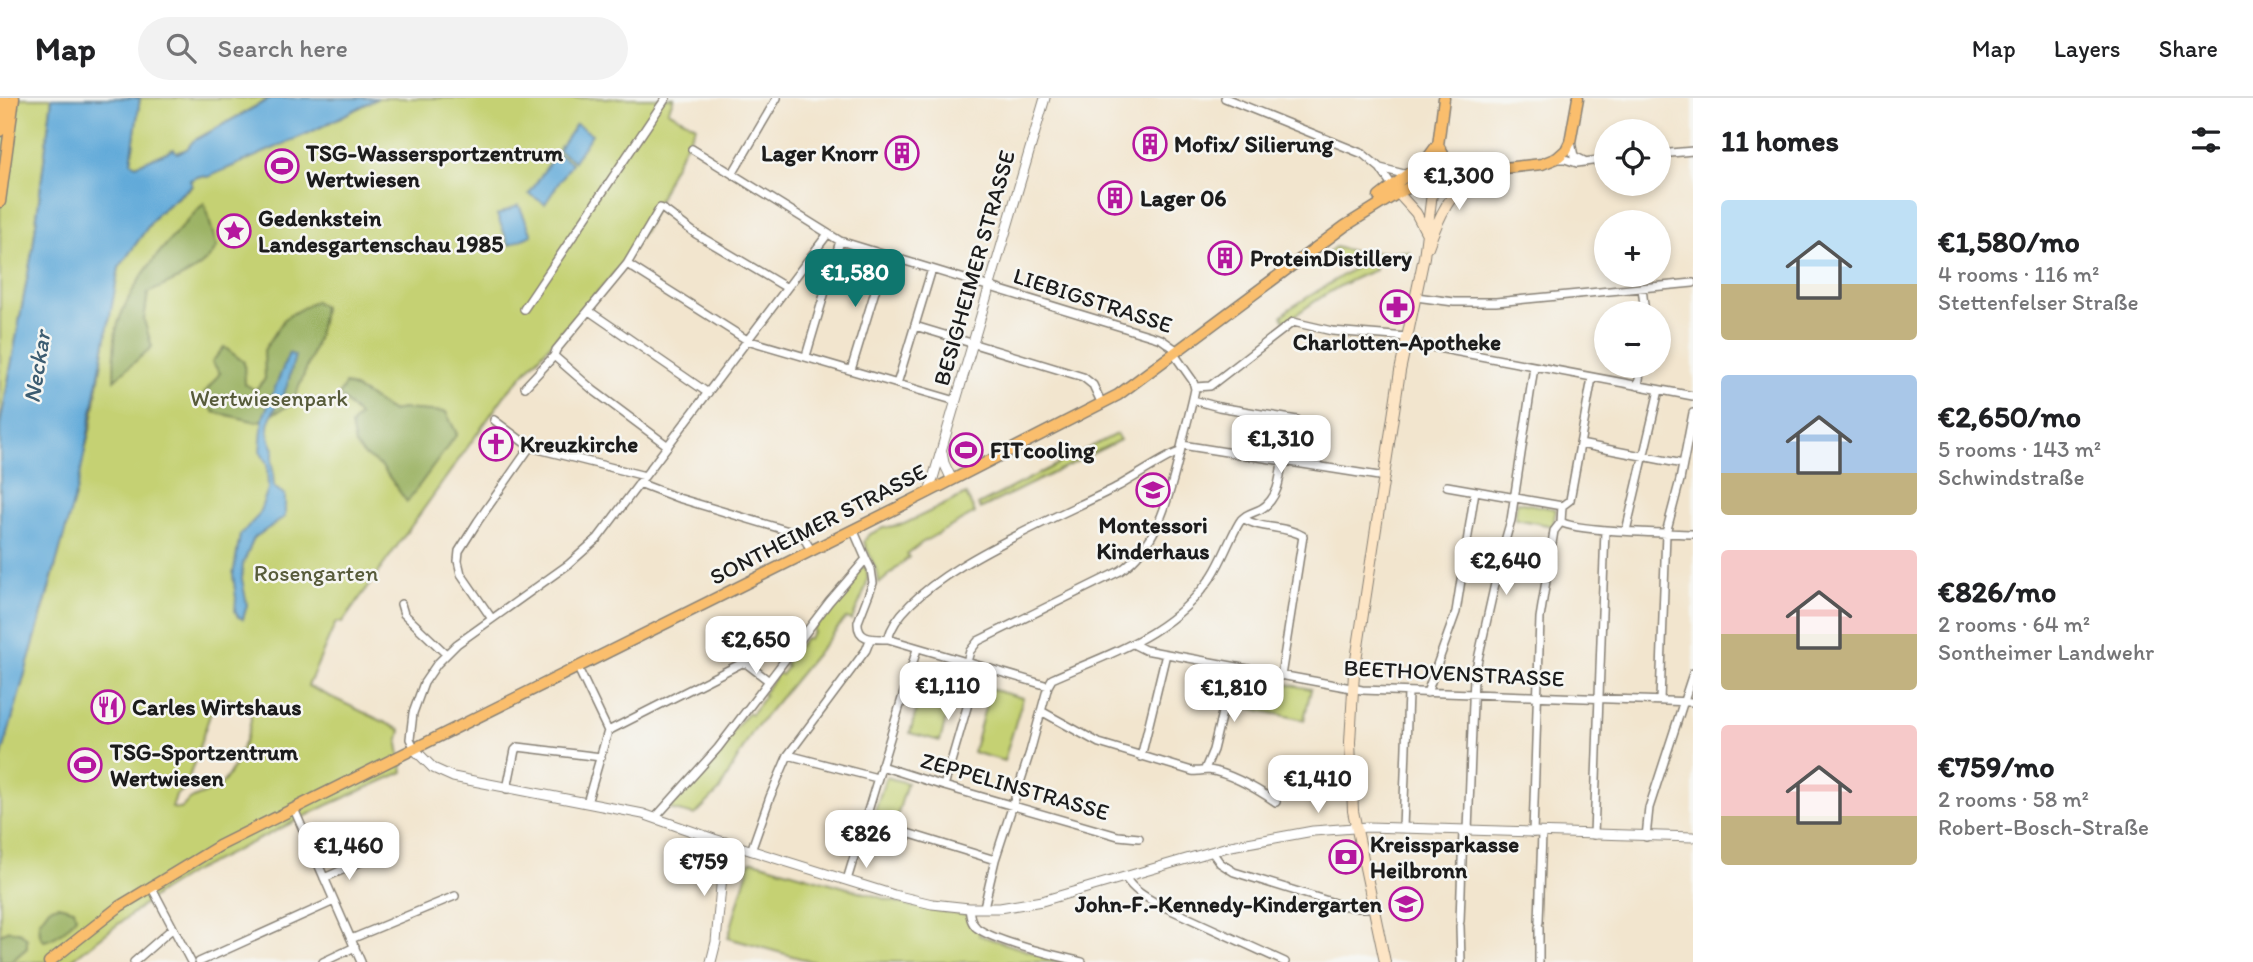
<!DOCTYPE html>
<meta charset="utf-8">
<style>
:root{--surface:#fff;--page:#f2f2f2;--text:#202124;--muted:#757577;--line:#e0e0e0;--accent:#0f766e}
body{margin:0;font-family:Itim,sans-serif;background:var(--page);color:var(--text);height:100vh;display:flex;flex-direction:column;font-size:26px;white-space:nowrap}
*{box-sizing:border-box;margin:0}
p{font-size:23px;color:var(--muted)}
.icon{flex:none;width:38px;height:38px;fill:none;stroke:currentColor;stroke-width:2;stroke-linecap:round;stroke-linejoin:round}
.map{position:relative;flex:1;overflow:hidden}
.drawer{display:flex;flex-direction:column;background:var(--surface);width:560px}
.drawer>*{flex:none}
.fabs{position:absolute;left:1594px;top:21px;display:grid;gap:14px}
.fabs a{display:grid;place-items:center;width:77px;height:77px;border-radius:50%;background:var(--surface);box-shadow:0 4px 10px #0003;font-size:35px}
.price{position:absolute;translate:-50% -60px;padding:0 16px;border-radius:14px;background:#fff;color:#222;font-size:23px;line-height:46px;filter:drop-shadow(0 2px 4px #0008)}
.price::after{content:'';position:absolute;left:50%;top:42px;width:21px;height:16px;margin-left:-10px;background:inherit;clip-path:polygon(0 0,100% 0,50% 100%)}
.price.selected{background:var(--accent);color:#fff}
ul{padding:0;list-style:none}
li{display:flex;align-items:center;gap:21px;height:175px;padding:0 28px}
li span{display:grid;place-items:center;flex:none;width:196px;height:140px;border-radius:7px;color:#555}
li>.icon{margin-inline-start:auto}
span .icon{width:84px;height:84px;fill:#fffc;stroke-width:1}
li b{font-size:30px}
h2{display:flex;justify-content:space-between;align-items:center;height:84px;padding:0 28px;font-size:30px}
header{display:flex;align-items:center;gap:42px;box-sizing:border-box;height:98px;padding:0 35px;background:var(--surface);border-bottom:2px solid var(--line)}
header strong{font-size:33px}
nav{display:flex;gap:38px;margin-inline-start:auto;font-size:24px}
.search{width:490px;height:63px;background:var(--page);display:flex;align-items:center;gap:18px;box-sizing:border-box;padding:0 24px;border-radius:38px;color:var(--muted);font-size:26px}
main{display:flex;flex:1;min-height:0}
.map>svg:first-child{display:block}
</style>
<header>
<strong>Map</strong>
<div class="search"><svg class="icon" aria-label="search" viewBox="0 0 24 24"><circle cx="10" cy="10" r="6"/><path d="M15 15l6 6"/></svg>Search here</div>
<nav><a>Map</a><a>Layers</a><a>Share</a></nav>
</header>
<main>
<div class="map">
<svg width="1693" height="864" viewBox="0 0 1693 864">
<rect width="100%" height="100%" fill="#f6f6f2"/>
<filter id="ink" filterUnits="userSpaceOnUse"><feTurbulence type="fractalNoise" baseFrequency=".0143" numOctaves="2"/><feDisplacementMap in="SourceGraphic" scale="14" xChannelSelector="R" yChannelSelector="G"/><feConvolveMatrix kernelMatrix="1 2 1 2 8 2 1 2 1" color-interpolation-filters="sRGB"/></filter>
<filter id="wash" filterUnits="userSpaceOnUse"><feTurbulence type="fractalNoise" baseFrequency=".00686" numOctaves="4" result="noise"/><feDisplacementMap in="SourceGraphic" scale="28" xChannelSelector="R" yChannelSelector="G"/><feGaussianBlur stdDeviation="1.57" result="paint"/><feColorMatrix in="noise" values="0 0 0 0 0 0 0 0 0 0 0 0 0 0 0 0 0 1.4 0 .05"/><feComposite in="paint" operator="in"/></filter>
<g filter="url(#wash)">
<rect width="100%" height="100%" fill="#f2e5ce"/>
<!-- green -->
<path fill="#c5d173" stroke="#707648" stroke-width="2" fill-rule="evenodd" d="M 0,0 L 52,0 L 33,149 L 0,327 Z
M 140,0 L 270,0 L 193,43 L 187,51 L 176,55 L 174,51 L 136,67 L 132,67 L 131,64 Z
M 378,0 L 674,0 L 668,13 L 696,28 L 671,74 L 648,126 L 619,170 L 505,297 L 342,525 L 336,524 L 308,588 L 401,632 L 398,646 L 403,674 L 328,707 L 192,774 L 160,794 L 69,864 L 0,864 L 0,664 L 60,453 L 92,325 L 112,201 L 119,170 L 157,116 L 192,88 L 190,82 L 200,78 L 208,79 L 311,34 ZM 228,601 C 240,602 247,607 251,619 C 251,633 231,680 219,688 C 205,698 191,696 181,711 L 172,710 L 176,697 L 185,691 L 212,611 L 220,604 Z
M 1335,149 L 1361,155 L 1409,153 L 1408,159 L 1375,163 L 1375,172 C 1342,184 1314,203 1286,224 L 1282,218 L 1289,211 L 1359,167 L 1329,157 L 1327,155 Z
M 1116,336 L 1120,342 L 980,411 L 978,407 Z
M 966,396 L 975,415 L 923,444 L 907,456 L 909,459 L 879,486 L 878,477 L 864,444 L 868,437 L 883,430 L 904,426 Z
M 1517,404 L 1556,411 L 1553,428 L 1515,421 Z
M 865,468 C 874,482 857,507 852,522 L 846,520 L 753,633 L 719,693 L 695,717 L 669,711 L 668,709 L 674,702 L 677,704 L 717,660 L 715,657 L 748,614 L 751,616 L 765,598 L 763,596 L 778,575 L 781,577 L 787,569 L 785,566 L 805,540 L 808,541 L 814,533 L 812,531 L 832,509 L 861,470 Z
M 927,573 L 957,581 L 940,643 L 910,635 Z
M 1243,577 L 1311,591 L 1304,622 L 1236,607 Z
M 990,591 L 1023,600 L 1004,663 L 973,654 Z
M 886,679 L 907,685 L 895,725 L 873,719 Z
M 754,763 L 910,808 L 967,817 L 980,833 L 979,837 L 1062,864 L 814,864 L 728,840 L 750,764 Z"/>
<!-- forest -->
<path fill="#9cb365" stroke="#5c6840" stroke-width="2" d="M 204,105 L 217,149 C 204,173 171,184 148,195 L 144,222 L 152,249 L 114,282 C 115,266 113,248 116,233 C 128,184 171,140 204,105 Z
M 315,203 L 323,209 C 321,242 304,275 292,306 L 257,324 L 214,314 L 203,297 L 220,275 L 212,264 L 224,249 L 244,264 L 245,286 L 255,292 L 265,281 L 264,252 L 285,220 Z
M 345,286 C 364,292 376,305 393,314 L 401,311 L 446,314 L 457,336 L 407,404 L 382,369 L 364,357 L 355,347 L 351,327 L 359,318 L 339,297 Z
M 58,807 L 74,811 L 76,819 C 68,830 58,840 44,843 L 40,837 L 39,824 L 49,810 Z
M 9,832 L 21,835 L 27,841 L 27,850 L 11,864 L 0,864 L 0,836 Z"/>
<!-- water -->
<path fill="#62aad9" stroke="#3f637a" stroke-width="2" d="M 52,0 L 140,0 L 131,64 L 136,67 L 174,51 L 177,55 L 187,51 L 193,43 L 271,0 L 378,0 L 311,34 L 208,79 L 200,78 L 190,82 L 192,87 L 157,116 L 119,170 L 79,384 L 0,664 L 0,327 L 33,149 Z
M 576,26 L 592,36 L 574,63 L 558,52 Z
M 556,55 L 572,65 L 545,106 L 529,96 Z
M 519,107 L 532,137 L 509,147 L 497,117 Z
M 289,255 L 295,258 C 292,268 290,280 286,290 C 276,314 259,323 274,351 L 272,363 L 274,389 L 285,397 L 285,419 L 254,440 L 243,466 L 242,481 L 247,507 L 243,521 L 238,519 L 235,513 L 236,500 L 233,477 L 240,437 L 258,418 L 268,391 L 267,366 L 260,353 L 263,320 Z"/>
</g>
<g filter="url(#ink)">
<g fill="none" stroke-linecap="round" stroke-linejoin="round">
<defs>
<path id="minor" d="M 1225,0 L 1363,56 L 1380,70 L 1408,77
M 1571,44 L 1574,58 L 1584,63
M 692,51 L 840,143 L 1161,241 L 1178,253
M 1659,56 L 1693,53
M 1558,61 L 1565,61 L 1577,65 L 1606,61
M 1380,70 L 1394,90
M 733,75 L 777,0
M 627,166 L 747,242 L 956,303
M 1642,190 L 1645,215
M 1416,199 L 1454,204 L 1496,204 L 1693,185
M 524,211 L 666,0
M 589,213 L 708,295
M 915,228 L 1083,279 L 1093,287 L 1102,306
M 1406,244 L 1693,298
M 554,258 L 593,292 L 668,348
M 806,258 L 840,143
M 851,272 L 886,157
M 897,286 L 932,171
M 1638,288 L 1641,268
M 525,289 L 554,258 L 556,252 L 627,166 L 660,110 L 663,111 L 696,136 L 787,190
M 1195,289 L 1210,288 L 1293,224 L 1332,233 L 1407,239
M 1193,302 L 1219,309 L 1297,322
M 494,322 L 530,349 L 645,378
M 1580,346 L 1683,366
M 1182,347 L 1385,379
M 639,385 L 678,400 L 802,437 L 811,452
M 1447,388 L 1562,408
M 1243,420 C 1260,432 1285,427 1303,438 L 1281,578
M 1561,424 L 1562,408 L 1570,402 L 1592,280
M 1561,424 C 1577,434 1669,435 1693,436
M 1626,433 L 1659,292
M 866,461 L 871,471 L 873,485 L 858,524 C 857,543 874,541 888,541 L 1048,588
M 401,506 L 404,516 L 446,556
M 492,521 L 461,476 L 458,463 L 459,453 L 478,423 L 530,349
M 888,541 C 903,480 1061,418 1115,390 C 1127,384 1173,354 1180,354
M 1133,546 L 1145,552 L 1362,592 L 1693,604
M 967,564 L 970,553 L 978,543 L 1120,473 C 1159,446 1169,398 1180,355 C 1184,333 1191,312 1195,291 L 1193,283 L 1174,256
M 578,570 L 608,633 L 587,705
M 1427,595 L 1456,514 L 1475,393
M 1660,602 L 1666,435 L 1680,382 L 1693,315
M 1041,613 L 1099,645 L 1192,673 C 1198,674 1204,672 1209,672 C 1232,676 1257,691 1276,704
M 608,633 L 742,565 L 747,566 L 769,583
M 415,651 L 410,641 L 413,615 L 424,585 L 437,566 L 457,546 L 569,466 L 598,440 L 827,137
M 788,657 L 877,680
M 1141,659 L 1166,556
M 881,668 L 944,688 L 1118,738 L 1139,740
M 1205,671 L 1213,652 L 1233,569
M 944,688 L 979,568
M 507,691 L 515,652 L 518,649 L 601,659
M 294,711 L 361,864
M 655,720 L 718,650 L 829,504 L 866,461 L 853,431
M 865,722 L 995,762
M 1403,730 L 1408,595
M 1468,733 L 1474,579 L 1503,450 L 1511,422 L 1534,269
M 1533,735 L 1540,520 L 1554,433 L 1561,424
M 1594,737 L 1605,432
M 1646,739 L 1649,710 L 1693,575
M 751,753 L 770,699 L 788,657 L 866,552 L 870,542
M 1212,754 L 1220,765 L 1234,774 L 1341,807 L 1358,810 L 1373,810
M 1125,779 C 1133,792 1145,799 1158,806 L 1285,864
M 324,780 L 363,763
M 847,782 L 917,551
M 151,788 L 191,864
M 984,809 L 995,762 L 1030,654 L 1048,588 L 1052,581 C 1113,554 1172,537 1212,478 C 1223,461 1229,442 1239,425 C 1244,416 1253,415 1261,411 C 1278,401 1280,381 1282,363
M 969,810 C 970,818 971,825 977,830 C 998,845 1055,857 1082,864
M 1460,823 L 1463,733
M 1539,824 L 1542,735
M 1460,828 L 1461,864
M 351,841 L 455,798
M 134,864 L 173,830
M 199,864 L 334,803
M 323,864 L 355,849
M 1539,864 L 1539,829"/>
<path id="tertiary" d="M 942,354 L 944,365 L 952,382
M 929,394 L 1045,0
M 415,652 L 433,670 L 453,679 L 643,716 L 714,741 L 894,797 L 932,806 L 969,810 L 1000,810 L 1042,803 L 1231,748 L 1313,733 L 1368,729 L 1693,739
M 711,864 L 716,844 L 725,744"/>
<path id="secondary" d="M 1398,95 L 1416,115 L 1426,134
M 1428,149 C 1439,118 1451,93 1477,72
M 1385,864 L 1353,713 L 1350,644 L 1354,575 L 1400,273 L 1424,159 L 1434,79"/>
<path id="primary" d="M 0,33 L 4,0
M 1439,49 L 1448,65 L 1464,73
M 1434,79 L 1444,0
M 1379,99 L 1427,61 L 1438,46
M 0,104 L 14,0
M 49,864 L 120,808 L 219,748 L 923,397 L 1118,297 L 1345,128 L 1398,95 L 1418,85 L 1447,76 L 1542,66 L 1557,60 L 1566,52 L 1570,44 L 1578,0"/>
</defs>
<!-- minor casing -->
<use href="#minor" stroke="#878075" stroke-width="10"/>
<!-- tertiary casing -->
<use href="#tertiary" stroke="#878075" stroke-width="11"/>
<!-- secondary casing -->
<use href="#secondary" stroke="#878075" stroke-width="12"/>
<!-- primary casing -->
<use href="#primary" stroke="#878075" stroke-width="13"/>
<!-- minor -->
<use href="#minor" stroke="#fff" stroke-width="7"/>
<!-- tertiary -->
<use href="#tertiary" stroke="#fff" stroke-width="9"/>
<!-- secondary -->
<use href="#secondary" stroke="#fde5c5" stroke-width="10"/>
<!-- primary -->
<use href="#primary" stroke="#fabe6d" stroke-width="10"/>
</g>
</g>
<!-- icons -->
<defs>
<symbol id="building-ring" viewBox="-11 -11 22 22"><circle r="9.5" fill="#f6f6f2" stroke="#b5179e" stroke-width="1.5"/><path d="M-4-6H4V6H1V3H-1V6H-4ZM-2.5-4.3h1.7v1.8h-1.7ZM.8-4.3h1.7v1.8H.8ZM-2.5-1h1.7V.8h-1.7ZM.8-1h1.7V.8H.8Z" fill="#b5179e"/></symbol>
<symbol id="stadium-ring" viewBox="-11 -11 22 22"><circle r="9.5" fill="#f6f6f2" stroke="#b5179e" stroke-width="1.5"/><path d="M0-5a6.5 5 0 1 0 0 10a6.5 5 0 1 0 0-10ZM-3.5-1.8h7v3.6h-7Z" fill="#b5179e"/></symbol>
<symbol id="sight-ring" viewBox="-11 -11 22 22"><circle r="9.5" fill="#f6f6f2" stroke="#b5179e" stroke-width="1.5"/><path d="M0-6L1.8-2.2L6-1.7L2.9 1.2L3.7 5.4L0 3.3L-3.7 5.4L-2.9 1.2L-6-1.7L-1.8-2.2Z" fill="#b5179e"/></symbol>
<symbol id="pharmacy-ring" viewBox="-11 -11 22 22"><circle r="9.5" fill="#f6f6f2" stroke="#b5179e" stroke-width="1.5"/><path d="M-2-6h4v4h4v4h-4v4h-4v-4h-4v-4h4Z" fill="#b5179e"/></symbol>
<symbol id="church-ring" viewBox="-11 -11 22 22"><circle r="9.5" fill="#f6f6f2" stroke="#b5179e" stroke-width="1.5"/><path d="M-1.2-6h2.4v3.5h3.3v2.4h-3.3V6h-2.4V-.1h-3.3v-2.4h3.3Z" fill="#b5179e"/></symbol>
<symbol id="school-ring" viewBox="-11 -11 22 22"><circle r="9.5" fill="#f6f6f2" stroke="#b5179e" stroke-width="1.5"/><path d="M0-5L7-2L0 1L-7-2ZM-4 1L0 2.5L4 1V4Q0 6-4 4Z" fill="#b5179e"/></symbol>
<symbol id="restaurant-ring" viewBox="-11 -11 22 22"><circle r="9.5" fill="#f6f6f2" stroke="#b5179e" stroke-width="1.5"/><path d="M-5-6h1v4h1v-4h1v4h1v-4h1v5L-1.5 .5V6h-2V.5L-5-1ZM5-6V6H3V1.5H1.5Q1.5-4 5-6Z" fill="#b5179e"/></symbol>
<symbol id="bank-ring" viewBox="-11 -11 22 22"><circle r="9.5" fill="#f6f6f2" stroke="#b5179e" stroke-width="1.5"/><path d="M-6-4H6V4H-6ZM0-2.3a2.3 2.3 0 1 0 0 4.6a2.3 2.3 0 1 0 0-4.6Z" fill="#b5179e"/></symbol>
</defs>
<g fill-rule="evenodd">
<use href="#building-ring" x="1131" y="27" width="38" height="38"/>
<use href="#building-ring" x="883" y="36" width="38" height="38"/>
<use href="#stadium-ring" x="263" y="49" width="38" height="38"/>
<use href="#building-ring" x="1096" y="81" width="38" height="38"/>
<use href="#sight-ring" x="215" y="114" width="38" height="38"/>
<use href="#building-ring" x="1206" y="141" width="38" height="38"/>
<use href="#pharmacy-ring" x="1378" y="190" width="38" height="38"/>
<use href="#church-ring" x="477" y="327" width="38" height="38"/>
<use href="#stadium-ring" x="947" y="333" width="38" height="38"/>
<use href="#school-ring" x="1134" y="373" width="38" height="38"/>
<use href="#restaurant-ring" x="89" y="590" width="38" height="38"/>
<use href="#stadium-ring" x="66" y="648" width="38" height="38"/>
<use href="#bank-ring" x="1327" y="740" width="38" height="38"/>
<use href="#school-ring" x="1387" y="787" width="38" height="38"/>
</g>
<g text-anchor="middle" stroke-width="5" stroke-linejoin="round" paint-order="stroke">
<!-- poi labels -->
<g font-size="23" font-weight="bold" fill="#1c1c1c" stroke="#f6f6f2" text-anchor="start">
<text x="1174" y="54">Mofix/ Silierung</text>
<text x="306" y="63">TSG-Wassersportzentrum<tspan x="306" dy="26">Wertwiesen</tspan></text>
<text x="878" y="63" text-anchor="end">Lager Knorr</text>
<text x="1140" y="108">Lager 06</text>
<text x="258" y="128">Gedenkstein<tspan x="258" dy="26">Landesgartenschau 1985</tspan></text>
<text x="1250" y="168">ProteinDistillery</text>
<text x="1397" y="252" text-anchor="middle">Charlotten-Apotheke</text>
<text x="520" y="354">Kreuzkirche</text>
<text x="990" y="360">FITcooling</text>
<text x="1153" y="435" text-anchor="middle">Montessori<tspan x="1153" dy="26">Kinderhaus</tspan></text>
<text x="132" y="617">Carles Wirtshaus</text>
<text x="110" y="662">TSG-Sportzentrum<tspan x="110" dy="26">Wertwiesen</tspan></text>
<text x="1370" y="754">Kreissparkasse<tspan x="1370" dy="26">Heilbronn</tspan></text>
<text x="1382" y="814" text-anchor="end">John-F.-Kennedy-Kindergarten</text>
</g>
<!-- street labels -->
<g font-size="23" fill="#1c1c1c" stroke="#f6f6f2">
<text transform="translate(974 170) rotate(-74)" y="8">BESIGHEIMER STRASSE</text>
<text transform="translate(1093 202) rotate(18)" y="8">LIEBIGSTRASSE</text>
<text transform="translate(818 426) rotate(-27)" y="8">SONTHEIMER STRASSE</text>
<text transform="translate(1454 575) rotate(3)" y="8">BEETHOVENSTRASSE</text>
<text transform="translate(1015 688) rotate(16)" y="8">ZEPPELINSTRASSE</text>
</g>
<!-- park labels -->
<g font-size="23" fill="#575b3a" stroke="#f6f6f2">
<text x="269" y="308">Wertwiesenpark</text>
<text x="316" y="483">Rosengarten</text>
</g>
<!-- water labels -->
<g font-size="24" font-style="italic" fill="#3c5c71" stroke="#f6f6f2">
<text transform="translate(37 269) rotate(-81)" y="8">Neckar</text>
</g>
</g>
</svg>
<div class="fabs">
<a><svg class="icon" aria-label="locate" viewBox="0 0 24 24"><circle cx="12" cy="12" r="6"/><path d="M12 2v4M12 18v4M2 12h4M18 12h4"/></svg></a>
<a>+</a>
<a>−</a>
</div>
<b class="price" style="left:1459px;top:114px">€1,300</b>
<b class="price selected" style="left:855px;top:211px">€1,580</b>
<b class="price" style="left:1281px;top:377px">€1,310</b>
<b class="price" style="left:1506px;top:499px">€2,640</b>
<b class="price" style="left:756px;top:578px">€2,650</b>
<b class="price" style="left:948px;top:624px">€1,110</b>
<b class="price" style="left:1234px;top:626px">€1,810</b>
<b class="price" style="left:1318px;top:717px">€1,410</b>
<b class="price" style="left:866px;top:772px">€826</b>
<b class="price" style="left:349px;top:784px">€1,460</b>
<b class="price" style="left:704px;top:800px">€759</b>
</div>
<section class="drawer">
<h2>11 homes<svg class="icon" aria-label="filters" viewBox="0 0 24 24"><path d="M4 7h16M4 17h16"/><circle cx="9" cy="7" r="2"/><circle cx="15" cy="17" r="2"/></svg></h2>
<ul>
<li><span style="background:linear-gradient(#bfe0f5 60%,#c2b280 0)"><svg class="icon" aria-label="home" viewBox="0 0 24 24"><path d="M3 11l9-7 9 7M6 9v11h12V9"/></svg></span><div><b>€1,580/mo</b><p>4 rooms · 116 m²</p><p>Stettenfelser Straße</p></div></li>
<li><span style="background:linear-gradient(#a9c7e8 70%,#c2b280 0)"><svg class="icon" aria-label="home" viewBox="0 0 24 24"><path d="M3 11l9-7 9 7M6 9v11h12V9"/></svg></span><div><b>€2,650/mo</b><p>5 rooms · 143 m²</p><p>Schwindstraße</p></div></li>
<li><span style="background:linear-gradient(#f6c9c9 60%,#c2b280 0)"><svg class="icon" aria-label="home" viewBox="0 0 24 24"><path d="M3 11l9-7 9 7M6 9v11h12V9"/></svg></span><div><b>€826/mo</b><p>2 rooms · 64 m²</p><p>Sontheimer Landwehr</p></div></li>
<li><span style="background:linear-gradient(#f6c9c9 65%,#c2b280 0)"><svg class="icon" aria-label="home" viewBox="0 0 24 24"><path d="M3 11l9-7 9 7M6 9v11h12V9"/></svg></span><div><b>€759/mo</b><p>2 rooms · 58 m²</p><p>Robert-Bosch-Straße</p></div></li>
</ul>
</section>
</main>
